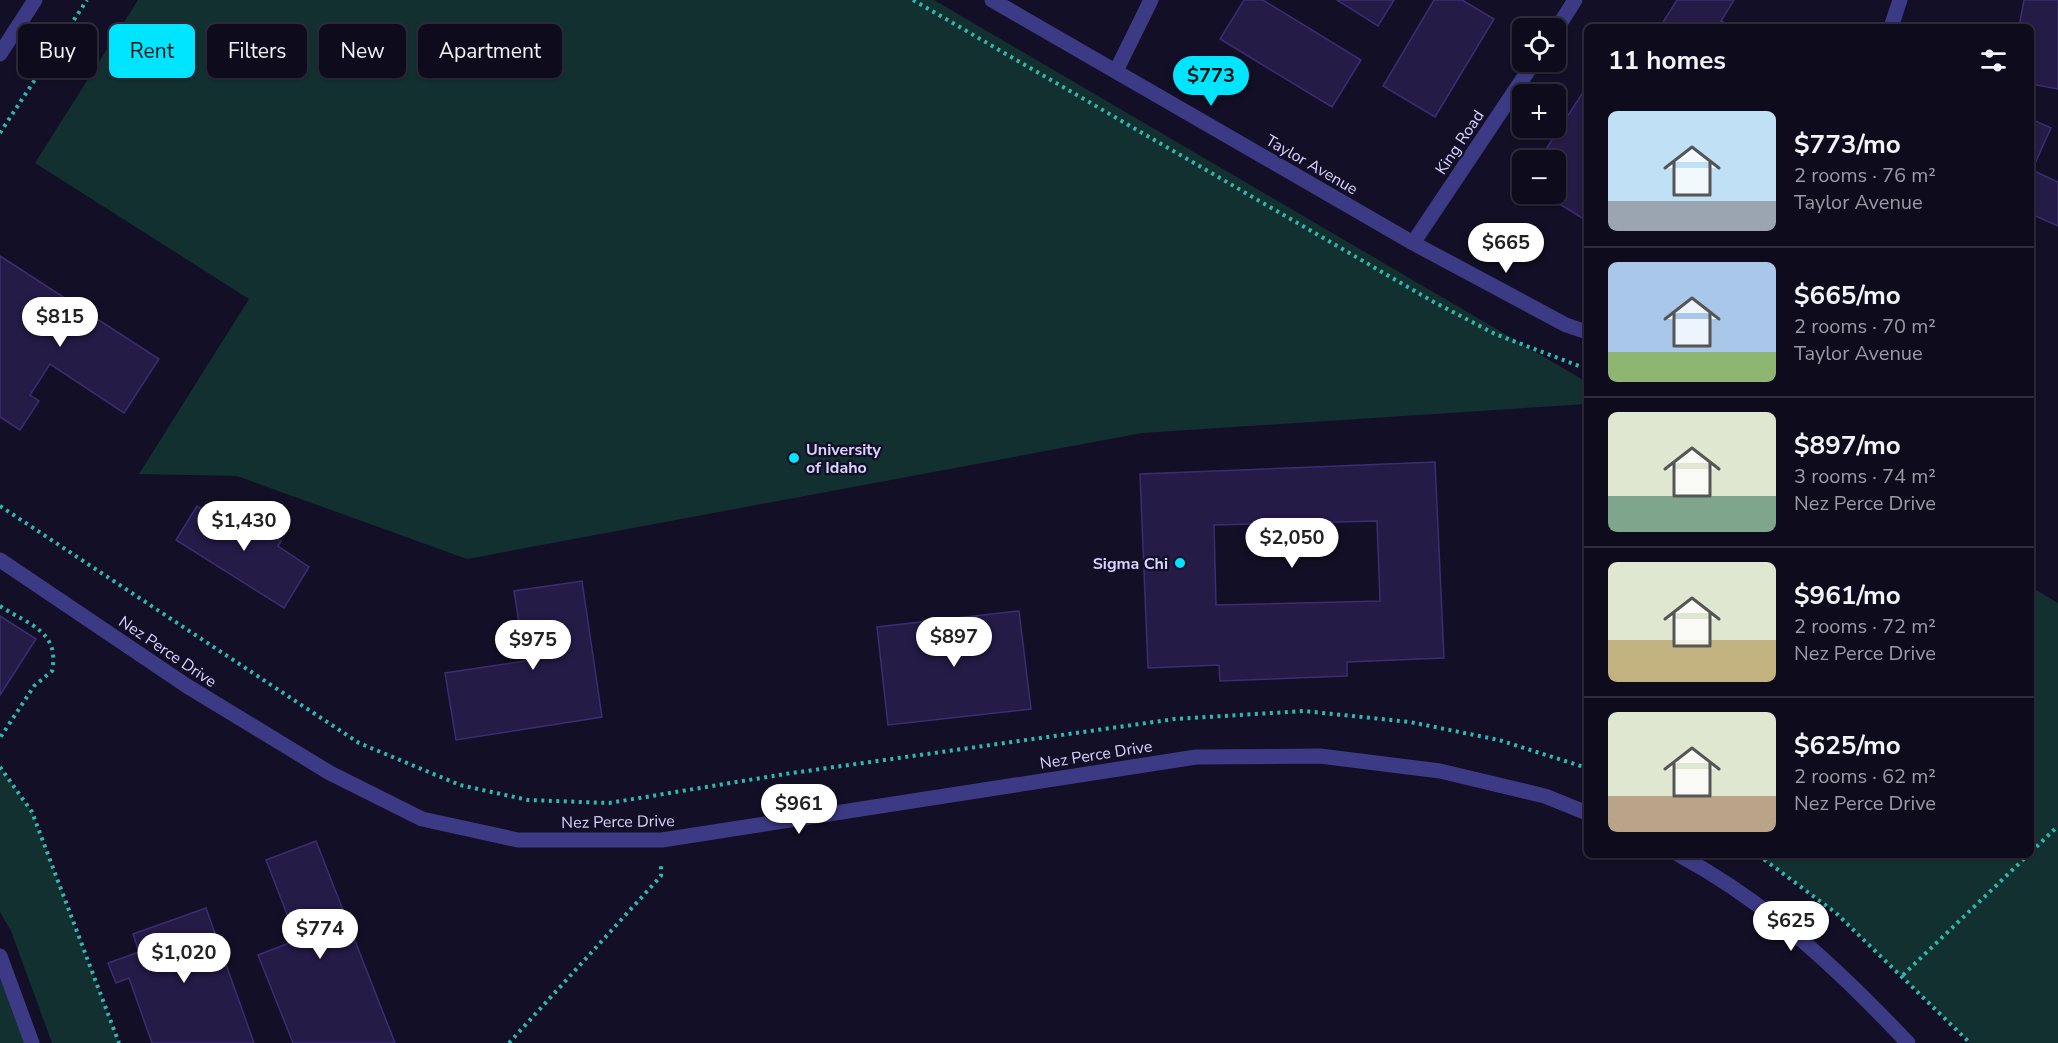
<!DOCTYPE html>
<meta charset="utf-8">
<style>
:root{--surface:#0e0b1c;--page:#1c1929;--text:#f1f3f6;--muted:#9b9ba3;--line:#2e2b3b;--accent:#00e5ff}
body{margin:0;font-family:"Nunito Sans",sans-serif;background:var(--page);color:var(--text);height:100vh;display:flex;flex-direction:column;font-size:22px;white-space:nowrap}
*{box-sizing:border-box;margin:0}
p{font-size:20px;color:var(--muted)}
.icon{flex:none;width:33px;height:33px;fill:none;stroke:currentColor;stroke-width:2;stroke-linecap:round;stroke-linejoin:round}
.map{position:relative;flex:1;overflow:hidden}
.details{position:absolute;left:1584px;top:24px;width:450px;height:834px;display:flex;flex-direction:column;background:var(--surface);border-radius:9px;box-shadow:0 2px 4px #0004,0 0 0 2px var(--line)}
.details>*{flex:none}
.hud{position:absolute;left:18px;top:24px;width:570px;height:54px;display:flex;gap:12px}
.tools{position:absolute;left:1512px;top:18px;display:grid;gap:12px}
.tools a{display:grid;place-items:center;width:54px;height:54px;border-radius:9px;background:var(--surface);box-shadow:0 2px 4px #0004,0 0 0 2px var(--line);font-size:30px}
.price{position:absolute;translate:-50% -51px;padding:0 14px;border-radius:21px;background:#fff;color:#222;font-size:20px;line-height:39px;filter:drop-shadow(0 2px 3px #0008)}
.price::after{content:'';position:absolute;left:50%;top:36px;width:18px;height:14px;margin-left:-9px;background:inherit;clip-path:polygon(0 0,100% 0,50% 100%)}
.price.current{background:var(--accent);color:#111}
ul{padding:0;list-style:none}
li{display:flex;align-items:center;gap:18px;height:150px;padding:0 24px}
li+li{border-top:2px solid var(--line)}
li span{display:grid;place-items:center;flex:none;width:168px;height:120px;border-radius:9px;color:#555}
li>.icon{margin-inline-start:auto}
span .icon{width:72px;height:72px;fill:#fffc;stroke-width:1}
li b{font-size:26px}
h2{display:flex;justify-content:space-between;align-items:center;height:72px;padding:0 24px;font-size:26px}
.chip{padding:0 21px;border-radius:9px;background:var(--surface);box-shadow:0 2px 4px #0004,0 0 0 2px var(--line);font-size:21px;line-height:54px}
.chip.current{background:var(--accent);color:#111}
.map>svg:first-child{display:block}
</style>
<div class="map">
<svg width="2058" height="1043" viewBox="0 0 2058 1043">
<rect width="100%" height="100%" fill="#130f26"/>
<!-- green -->
<path fill="#12302f" d="M 138,0 L 934,0 L 1587,382 L 1587,404 L 1142,433 L 467,559 L 237,476 L 139,474 L 249,299 L 35,163 Z
M 2031,587 L 2058,603 L 2058,1043 L 1970,1043 L 1836,913 L 1758,855 L 2031,855 Z
M 0,767 L 32,812 L 119,1043 L 52,1043 L 11,931 L 0,912 Z
M 0,956 L 32,1043 L 0,1043 Z"/>
<!-- building -->
<path fill="#241b47" stroke="#3b2d73" stroke-width="1.5" fill-rule="evenodd" d="M 1244,0 L 1263,0 L 1361,60 L 1332,107 L 1220,39 Z
M 1337,0 L 1394,0 L 1378,26 Z
M 1434,0 L 1462,0 L 1494,19 L 1435,117 L 1383,86 Z
M 1677,0 L 1734,0 L 1721,21 L 1732,27 L 1660,27 Z
M 2024,0 L 2058,0 L 2058,89 L 2031,84 L 2031,27 L 2019,27 Z
M 1587,86 L 1587,221 L 1543,194 L 1556,194 L 1556,160 L 1539,160 Z
M 2031,119 L 2051,128 L 2032,170 L 2058,182 L 2058,226 L 2031,214 Z
M 0,256 L 159,359 L 124,413 L 50,364 L 30,395 L 39,401 L 20,430 L 0,417 Z
M 1435,462 L 1444,658 L 1347,662 L 1347,676 L 1220,681 L 1219,665 L 1148,668 L 1140,474 ZM 1377,521 L 1380,601 L 1216,605 L 1214,525 Z
M 219,502 L 281,541 L 278,546 L 309,567 L 284,608 L 176,540 L 197,506 L 211,515 Z
M 582,581 L 602,717 L 456,740 L 445,673 L 525,661 L 514,591 Z
M 1019,611 L 1031,709 L 888,725 L 877,627 Z
M 0,616 L 36,639 L 0,695 Z
M 316,841 L 395,1043 L 293,1043 L 258,955 L 297,940 L 266,860 Z
M 206,908 L 254,1043 L 152,1043 L 129,978 L 116,983 L 108,963 L 139,952 L 133,934 Z"/>
<g fill="none" stroke-linecap="round" stroke-linejoin="round">
<!-- path -->
<path stroke="#2fb8b0" stroke-width="4" stroke-dasharray="3 4.5" stroke-linecap="butt" d="M 913,0 L 1432,301 L 1495,334 L 1587,369
M 0,133 L 87,0
M 0,506 L 359,743 L 460,785 L 528,800 L 609,803 L 785,774 L 1175,719 L 1304,711 L 1410,722 L 1499,740 L 1587,768
M 0,606 C 29,625 60,631 52,671 L 34,686 L 0,738
M 0,767 L 32,812 L 119,1043
M 2031,852 L 2058,826
M 1758,855 L 1836,913 L 1970,1043
M 1903,975 L 2028,855
M 509,1043 L 661,876 L 661,865"/>
<!-- service -->
<path stroke="#3d3a85" stroke-width="15" d="M 1116,71 L 1151,0"/>
<!-- minor -->
<path stroke="#3d3a85" stroke-width="15" d="M 992,0 L 1413,243 L 1566,325 L 1587,332
M 1891,27 L 1900,0
M 1556,30 L 1575,0
M 0,54 L 35,0
M 1413,243 L 1534,62
M 0,560 L 187,686 L 330,773 L 422,819 L 518,840 L 662,840 L 1196,757 L 1320,756 L 1440,771 L 1545,796 L 1587,813
M 1679,855 C 1768,903 1839,970 1908,1043
M 0,956 L 32,1043"/>
</g>
<!-- markers -->
<g fill="#00e5ff" stroke="#130f26" stroke-width="2">
<circle cx="794" cy="458" r="6"/>
<circle cx="1180" cy="563" r="6"/>
</g>
<g text-anchor="middle" stroke-width="4.5" stroke-linejoin="round" paint-order="stroke">
<!-- street labels -->
<g font-size="16" fill="#d9d4ff" stroke="#130f26">
<text transform="translate(1459 142) rotate(-56)" y="6">King Road</text>
<text transform="translate(1312 164) rotate(30)" y="6">Taylor Avenue</text>
<text transform="translate(168 651) rotate(34)" y="6">Nez Perce Drive</text>
<text transform="translate(1096 754) rotate(-9)" y="6">Nez Perce Drive</text>
<text transform="translate(618 821) rotate(-1)" y="6">Nez Perce Drive</text>
</g>
<!-- poi labels -->
<g font-size="16" font-weight="bold" fill="#d9d4ff" stroke="#130f26" text-anchor="start">
<text x="806" y="455">University<tspan x="806" dy="18">of Idaho</tspan></text>
<text x="1168" y="569" text-anchor="end">Sigma Chi</text>
</g>
</g>
</svg>
<div class="tools">
<a><svg class="icon" aria-label="locate" viewBox="0 0 24 24"><circle cx="12" cy="12" r="6"/><path d="M12 2v4M12 18v4M2 12h4M18 12h4"/></svg></a>
<a>+</a>
<a>−</a>
</div>
<b class="price current" style="left:1211px;top:107px">$773</b>
<b class="price" style="left:1506px;top:274px">$665</b>
<b class="price" style="left:60px;top:348px">$815</b>
<b class="price" style="left:244px;top:552px">$1,430</b>
<b class="price" style="left:1292px;top:569px">$2,050</b>
<b class="price" style="left:954px;top:668px">$897</b>
<b class="price" style="left:533px;top:671px">$975</b>
<b class="price" style="left:799px;top:835px">$961</b>
<b class="price" style="left:1791px;top:952px">$625</b>
<b class="price" style="left:320px;top:960px">$774</b>
<b class="price" style="left:184px;top:984px">$1,020</b>
<div class="hud">
<a class="chip">Buy</a>
<a class="chip current">Rent</a>
<a class="chip">Filters</a>
<a class="chip">New</a>
<a class="chip">Apartment</a>
</div>
<section class="details">
<h2>11 homes<svg class="icon" aria-label="filters" viewBox="0 0 24 24"><path d="M4 7h16M4 17h16"/><circle cx="9" cy="7" r="2"/><circle cx="15" cy="17" r="2"/></svg></h2>
<ul>
<li><span style="background:linear-gradient(#bfe0f5 75%,#9aa5b1 0)"><svg class="icon" aria-label="home" viewBox="0 0 24 24"><path d="M3 11l9-7 9 7M6 9v11h12V9"/></svg></span><div><b>$773/mo</b><p>2 rooms · 76 m²</p><p>Taylor Avenue</p></div></li>
<li><span style="background:linear-gradient(#a9c7e8 75%,#8fb573 0)"><svg class="icon" aria-label="home" viewBox="0 0 24 24"><path d="M3 11l9-7 9 7M6 9v11h12V9"/></svg></span><div><b>$665/mo</b><p>2 rooms · 70 m²</p><p>Taylor Avenue</p></div></li>
<li><span style="background:linear-gradient(#dfe7d0 70%,#7fa58c 0)"><svg class="icon" aria-label="home" viewBox="0 0 24 24"><path d="M3 11l9-7 9 7M6 9v11h12V9"/></svg></span><div><b>$897/mo</b><p>3 rooms · 74 m²</p><p>Nez Perce Drive</p></div></li>
<li><span style="background:linear-gradient(#dfe7d0 65%,#c2b280 0)"><svg class="icon" aria-label="home" viewBox="0 0 24 24"><path d="M3 11l9-7 9 7M6 9v11h12V9"/></svg></span><div><b>$961/mo</b><p>2 rooms · 72 m²</p><p>Nez Perce Drive</p></div></li>
<li><span style="background:linear-gradient(#dfe7d0 70%,#b9a48a 0)"><svg class="icon" aria-label="home" viewBox="0 0 24 24"><path d="M3 11l9-7 9 7M6 9v11h12V9"/></svg></span><div><b>$625/mo</b><p>2 rooms · 62 m²</p><p>Nez Perce Drive</p></div></li>
</ul>
</section>
</div>
